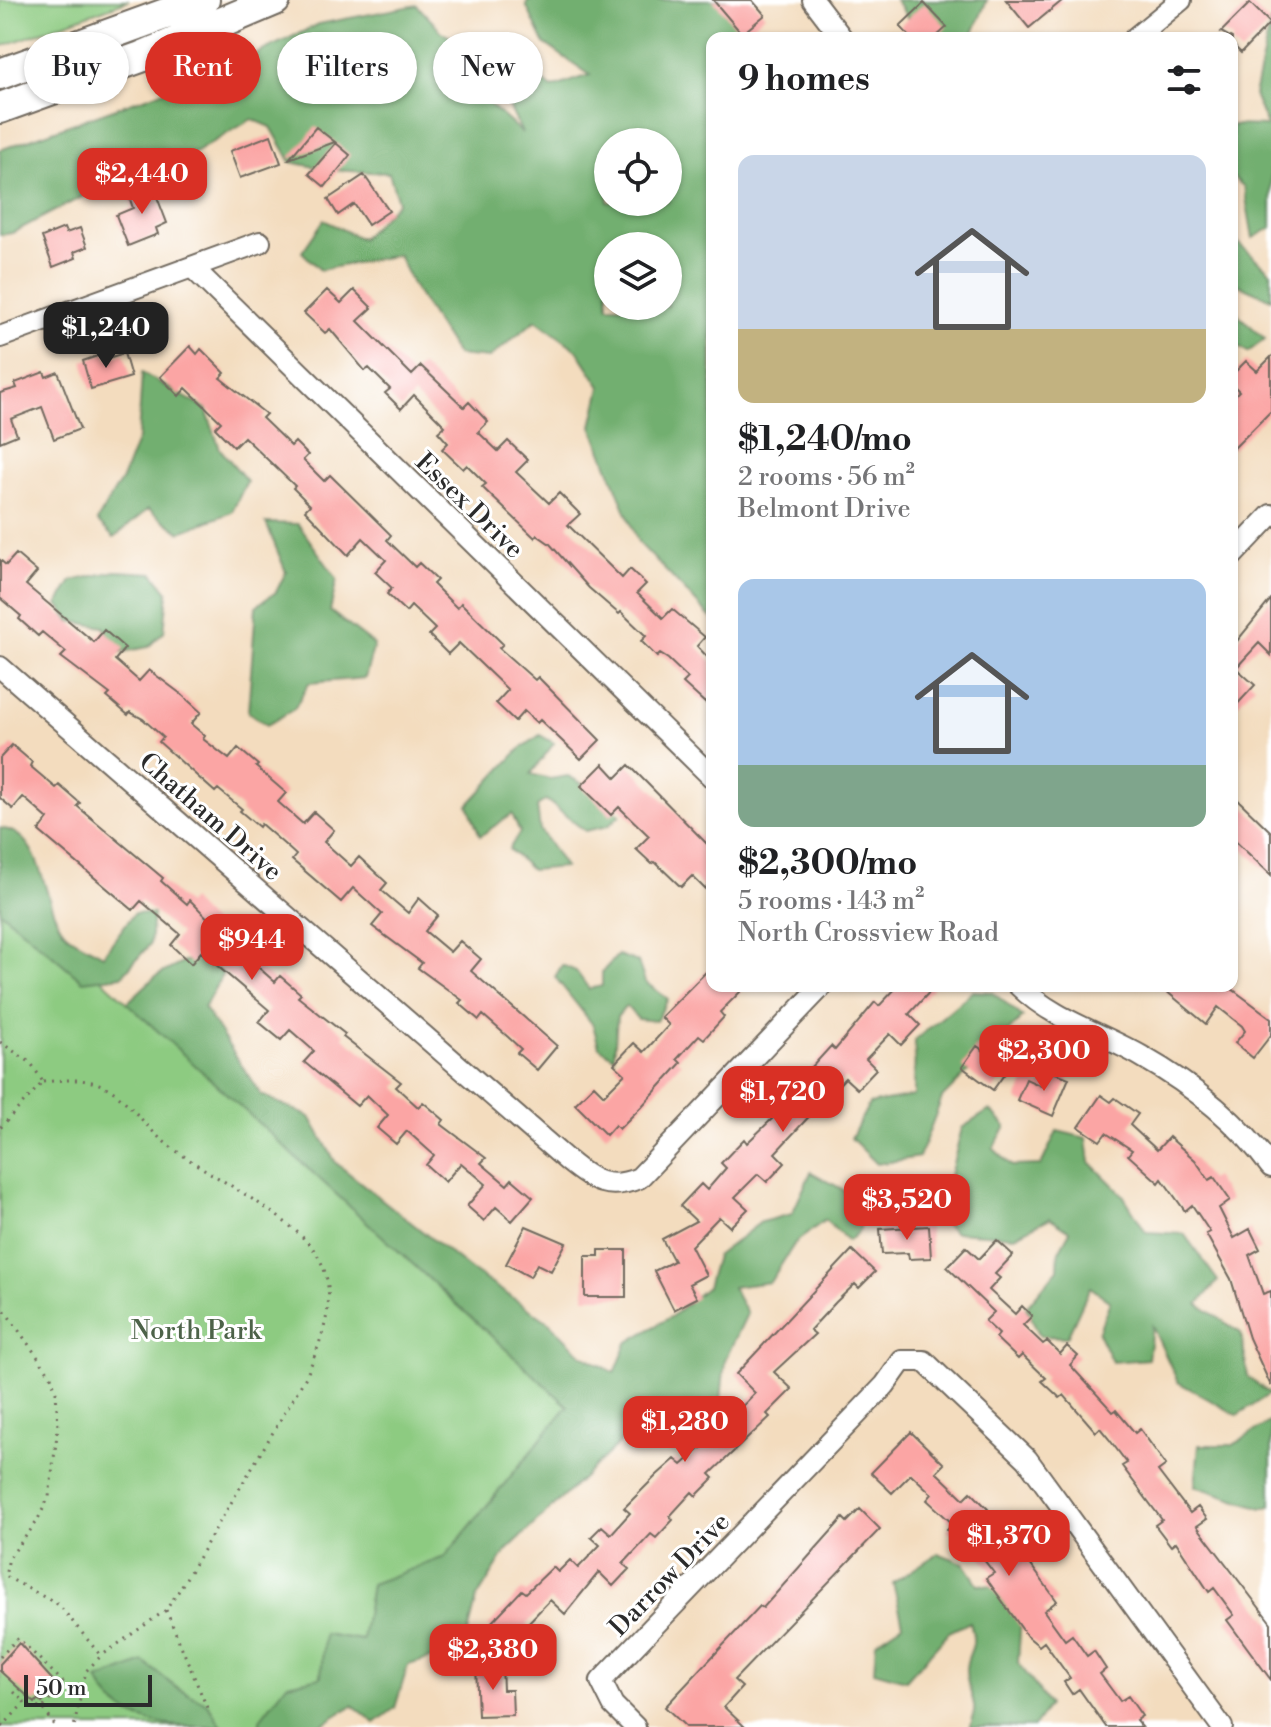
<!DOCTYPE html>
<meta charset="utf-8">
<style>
:root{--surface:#fff;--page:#f2f2f2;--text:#202124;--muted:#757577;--accent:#d93025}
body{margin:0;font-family:"Libre Bodoni",serif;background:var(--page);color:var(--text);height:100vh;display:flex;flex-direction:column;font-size:30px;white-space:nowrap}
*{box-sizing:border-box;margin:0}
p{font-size:26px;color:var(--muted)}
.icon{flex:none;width:44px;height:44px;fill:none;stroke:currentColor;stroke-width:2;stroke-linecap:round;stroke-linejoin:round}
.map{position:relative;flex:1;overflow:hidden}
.sheet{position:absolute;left:706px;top:32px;width:532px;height:960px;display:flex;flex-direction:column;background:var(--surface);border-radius:16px;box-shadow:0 2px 6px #0004}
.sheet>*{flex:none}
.banner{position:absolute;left:24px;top:32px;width:562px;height:72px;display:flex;gap:16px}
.controls{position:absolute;left:594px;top:128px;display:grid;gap:16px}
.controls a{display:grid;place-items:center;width:88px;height:88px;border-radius:50%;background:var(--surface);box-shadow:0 2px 6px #0004;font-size:40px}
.scale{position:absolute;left:24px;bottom:20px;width:128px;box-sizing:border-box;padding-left:8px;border:4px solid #2b2b2b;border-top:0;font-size:22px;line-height:28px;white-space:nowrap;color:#2b2b2b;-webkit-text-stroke:6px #fff;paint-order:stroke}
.price{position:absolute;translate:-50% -68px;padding:0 18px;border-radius:16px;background:var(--accent);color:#fff;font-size:26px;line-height:52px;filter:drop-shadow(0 2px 4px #0008)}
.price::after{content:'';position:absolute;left:50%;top:48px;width:24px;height:18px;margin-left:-12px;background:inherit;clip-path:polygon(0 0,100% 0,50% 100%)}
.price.active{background:#222;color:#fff}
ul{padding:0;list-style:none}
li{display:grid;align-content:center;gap:16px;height:424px;padding:0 32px}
li span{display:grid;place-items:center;height:248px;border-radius:16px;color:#555}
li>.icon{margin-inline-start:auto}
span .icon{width:144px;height:144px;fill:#fffc;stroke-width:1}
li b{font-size:34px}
h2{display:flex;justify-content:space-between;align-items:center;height:96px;padding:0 32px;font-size:34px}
.tag{padding:0 28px;border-radius:36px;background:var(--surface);box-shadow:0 2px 6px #0004;font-size:28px;line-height:72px}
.tag.active{background:var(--accent);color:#fff}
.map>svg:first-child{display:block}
</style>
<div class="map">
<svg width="1271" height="1727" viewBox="0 0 1271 1727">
<rect width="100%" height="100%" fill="#fff"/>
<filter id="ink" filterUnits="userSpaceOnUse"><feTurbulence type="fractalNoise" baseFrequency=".0125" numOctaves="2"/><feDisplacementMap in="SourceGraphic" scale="16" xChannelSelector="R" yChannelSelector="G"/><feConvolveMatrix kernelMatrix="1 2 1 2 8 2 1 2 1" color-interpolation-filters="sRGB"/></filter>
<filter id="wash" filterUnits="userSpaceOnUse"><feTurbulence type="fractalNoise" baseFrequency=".006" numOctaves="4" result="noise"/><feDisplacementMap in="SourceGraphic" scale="32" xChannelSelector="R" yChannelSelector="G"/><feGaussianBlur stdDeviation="1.8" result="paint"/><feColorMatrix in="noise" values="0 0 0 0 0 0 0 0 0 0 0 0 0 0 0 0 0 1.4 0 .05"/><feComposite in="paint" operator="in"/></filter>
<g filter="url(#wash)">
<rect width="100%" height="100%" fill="#f3dcbe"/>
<!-- green -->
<path fill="#8dcb81" stroke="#5c7b56" stroke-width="2" d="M 0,0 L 129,0 L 0,47 Z
M 0,886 L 569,1406 L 445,1557 L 414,1571 L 388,1616 L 293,1727 L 0,1727 Z"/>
<!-- forest -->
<path fill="#72af6f" stroke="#4e6d4d" stroke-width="2" fill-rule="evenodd" d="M 528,0 L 726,0 L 754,38 L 712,38 L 712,619 L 638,542 L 592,426 L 601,387 L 577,350 L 536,320 L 489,358 L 457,355 L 414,288 L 398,255 L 320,270 L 302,252 L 324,220 L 361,239 L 398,202 L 389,173 L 330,170 L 291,162 L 271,127 L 252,119 L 162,172 L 103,186 L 12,233 L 0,235 L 0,150 L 227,68 L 319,24 L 417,5 L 442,32 L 475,48 L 470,87 L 522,133 L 491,70 L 515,58 L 552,88 L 590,75 L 544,43 L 526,5 ZM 608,142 L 668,142 L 668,202 L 608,202 ZM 608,246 L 668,246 L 668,306 L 608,306 Z
M 895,0 L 987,0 L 971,38 L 922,38 Z
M 1271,20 L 1271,228 L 1253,238 L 1244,187 L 1232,176 L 1232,125 L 1267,126 L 1254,95 Z
M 1232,238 L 1271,272 L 1271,299 L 1232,282 Z
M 1232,309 L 1265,339 L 1248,352 L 1232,343 Z
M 142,373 L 206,409 L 220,449 L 247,481 L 232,512 L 180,532 L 148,509 L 114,538 L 97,521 L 123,477 L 138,438 Z
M 266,523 L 298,524 L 337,579 L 330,611 L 374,645 L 365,678 L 309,683 L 294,709 L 267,725 L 248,712 L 256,606 L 276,592 L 286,572 Z
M 116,571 L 153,573 L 168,592 L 164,632 L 148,647 L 117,653 L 104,627 L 70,621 L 58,604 L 72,581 Z
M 540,735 L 554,743 L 531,774 L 550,779 L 568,776 L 600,793 L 620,815 L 608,826 L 585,831 L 546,800 L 537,806 L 540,830 L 565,867 L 531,870 L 509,849 L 520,832 L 512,814 L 480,836 L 468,805 L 519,750 Z
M 0,828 C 47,834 41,906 65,932 C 73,941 92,948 103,955 L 134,913 L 153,914 L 150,944 L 122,976 L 83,981 L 0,911 Z
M 618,955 L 638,962 L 645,982 L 668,999 L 656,1021 L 638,1019 L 626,1006 L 617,1017 L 614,1057 L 599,1047 L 593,1025 L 555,977 L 562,965 L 576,971 L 589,989 L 602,986 L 602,972 Z
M 196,956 L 223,973 L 204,1008 L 261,1095 L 310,1117 L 336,1163 L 471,1270 L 550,1323 L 582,1355 L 615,1373 L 627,1343 L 672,1316 L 707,1287 L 716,1256 L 761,1222 L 792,1214 L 811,1172 L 842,1189 L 861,1212 L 860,1230 L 848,1241 L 825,1220 L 795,1243 L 770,1282 L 732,1287 L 747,1314 L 725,1360 L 719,1420 L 648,1416 L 507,1550 L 477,1598 L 464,1649 L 408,1665 L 395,1708 L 375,1723 L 353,1705 L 318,1727 L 260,1727 L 260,1719 L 287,1684 L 321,1677 L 324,1634 L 362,1640 L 371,1584 L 445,1557 L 568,1406 L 127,1003 L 156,976 Z
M 973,991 L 992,992 L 1023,1017 L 942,1098 L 919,1157 L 877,1164 L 851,1138 L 869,1104 L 914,1096 L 915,1040 Z
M 990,1110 L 1006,1127 L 993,1148 L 1012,1166 L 1041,1165 L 1057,1131 L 1087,1138 L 1090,1162 L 1123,1195 L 1146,1232 L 1184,1234 L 1218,1281 L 1198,1304 L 1241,1333 L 1248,1377 L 1270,1394 L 1237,1415 L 1178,1382 L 1152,1326 L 1148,1359 L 1112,1362 L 1098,1333 L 1110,1301 L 1090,1287 L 1067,1337 L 1040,1336 L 1026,1307 L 1058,1269 L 1059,1251 L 1070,1231 L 1050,1218 L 1015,1236 L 954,1232 L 939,1219 L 962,1128 Z
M 1271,1421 L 1271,1506 L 1262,1508 L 1195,1486 L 1199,1445 L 1233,1445 Z
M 938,1553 L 964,1563 L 978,1584 L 1009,1589 L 1021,1618 L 1018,1662 L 1049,1705 L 1034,1727 L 970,1727 C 981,1700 967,1696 966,1671 C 966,1649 979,1653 970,1622 L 949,1632 L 906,1680 L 874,1671 L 876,1642 L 903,1624 L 893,1583 Z
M 144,1662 L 177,1688 L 208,1704 L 222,1727 C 169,1727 120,1727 98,1680 Z"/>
<g id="blocks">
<!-- building -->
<path fill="#fba5a4" d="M 713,0 L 752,0 L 765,15 L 742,34 Z
M 1006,0 L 1063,0 L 1029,28 Z
M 924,3 L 947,27 L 935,38 L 911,38 L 900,26 Z
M 1250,3 L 1270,23 L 1241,53 L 1232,44 L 1232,38 L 1221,32 Z
M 316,127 L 335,142 L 289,159 Z
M 271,135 L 281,163 L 240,178 L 230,151 Z
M 336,143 L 350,155 L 325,187 L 309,174 Z
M 364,175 L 389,211 L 368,225 L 354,204 L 338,215 L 328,199 Z
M 152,184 L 167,223 L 156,228 L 158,234 L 128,246 L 116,215 L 133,208 L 128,194 Z
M 64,228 L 66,233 L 80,228 L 87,247 L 74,252 L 76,258 L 53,267 L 42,237 Z
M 327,290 L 341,303 L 354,290 L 372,308 L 358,321 L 412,375 L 421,366 L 464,407 L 469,402 L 488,422 L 478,432 L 498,451 L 508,441 L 528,460 L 516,472 L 549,503 L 559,493 L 580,514 L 568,525 L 622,578 L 630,569 L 646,584 L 637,593 L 663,618 L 672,609 L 705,637 L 697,646 L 712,662 L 712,696 L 705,703 L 683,683 L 688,678 L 668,659 L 660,654 L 657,657 L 641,641 L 646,636 L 621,612 L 619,614 L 589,588 L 550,544 L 537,535 L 535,538 L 482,487 L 486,484 L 467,465 L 463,469 L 442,449 L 448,443 L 438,432 L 445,426 L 414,395 L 401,409 L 385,393 L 390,389 L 369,368 L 365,371 L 330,329 L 325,333 L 304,313 Z
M 190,346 L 197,354 L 201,349 L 225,373 L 220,378 L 266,414 L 262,418 L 291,446 L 295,442 L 308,455 L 303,460 L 324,481 L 330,475 L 391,535 L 387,540 L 415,567 L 419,563 L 437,580 L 433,584 L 457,608 L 461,603 L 503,644 L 499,648 L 535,680 L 538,677 L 600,740 L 581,759 L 540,720 L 537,723 L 524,711 L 515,721 L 496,703 L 508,690 L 459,643 L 448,654 L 429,635 L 435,629 L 411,606 L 406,612 L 387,594 L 392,588 L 375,572 L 386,560 L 363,538 L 348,555 L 305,510 L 310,505 L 293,488 L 295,486 L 244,437 L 234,447 L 215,428 L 221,422 L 186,388 L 179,396 L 160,377 Z
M 106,353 L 108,358 L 124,353 L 131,377 L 91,389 L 83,361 Z
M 1271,357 L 1271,411 L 1232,450 L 1232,398 L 1239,391 L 1232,384 L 1232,375 L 1246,361 L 1257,371 Z
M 44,372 L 46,377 L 58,372 L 80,429 L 54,439 L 42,407 L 11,419 L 17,435 L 0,442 L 0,393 L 17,388 L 15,383 Z
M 16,554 L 37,572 L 26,585 L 94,642 L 104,630 L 125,648 L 115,660 L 139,681 L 149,670 L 181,694 L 201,712 L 191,724 L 205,736 L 203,739 L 229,759 L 238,748 L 258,765 L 256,767 L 286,793 L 278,802 L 303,824 L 314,812 L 334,830 L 324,842 L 351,866 L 359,857 L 387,883 L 381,890 L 408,913 L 419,898 L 438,915 L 425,931 L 450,952 L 460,941 L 481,959 L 471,971 L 557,1046 L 537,1070 L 517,1053 L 521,1049 L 508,1037 L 483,1015 L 479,1020 L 459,1003 L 462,1000 L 418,968 L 422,963 L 372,926 L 382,914 L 353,888 L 341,902 L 292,860 L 296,855 L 285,845 L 261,824 L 259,827 L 240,811 L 242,809 L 218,789 L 215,792 L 159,742 L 163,737 L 143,719 L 130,712 L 128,715 L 107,697 L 110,694 L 61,657 L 66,652 L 42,632 L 38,636 L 19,619 L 21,616 L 0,598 L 0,560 L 6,565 Z
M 1271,599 L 1271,655 L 1259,643 L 1236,668 L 1255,685 L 1232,710 L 1232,647 Z
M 12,745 L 32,762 L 30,766 L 56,788 L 59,785 L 80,803 L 77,806 L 163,878 L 161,881 L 187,904 L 190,900 L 230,941 L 233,938 L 252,955 L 249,959 L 275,982 L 280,976 L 301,994 L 298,997 L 345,1034 L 343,1037 L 401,1082 L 396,1087 L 418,1107 L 423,1102 L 444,1120 L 441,1124 L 486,1158 L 481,1163 L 507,1185 L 512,1179 L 533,1197 L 512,1221 L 496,1207 L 484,1221 L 467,1206 L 486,1184 L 461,1163 L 445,1182 L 426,1165 L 434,1155 L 407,1131 L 396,1144 L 377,1128 L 388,1115 L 367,1095 L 357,1106 L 304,1062 L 314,1051 L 290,1030 L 281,1040 L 259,1022 L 269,1010 L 201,952 L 191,964 L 171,945 L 180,934 L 141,901 L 133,910 L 39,831 L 48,819 L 23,797 L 13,809 L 0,798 L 0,758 Z
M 603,764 L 616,778 L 629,765 L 712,849 L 712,881 L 705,889 L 692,876 L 681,887 L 655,862 L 652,864 L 636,849 L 649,836 L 619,807 L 611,815 L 581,786 Z
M 1232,794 L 1271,832 L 1271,875 L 1232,838 Z
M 712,966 L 712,986 L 746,986 L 720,1012 L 724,1017 L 704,1039 L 699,1035 L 677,1059 L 681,1063 L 642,1106 L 619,1129 L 615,1125 L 606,1135 L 575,1104 L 594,1085 L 604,1095 L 625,1074 L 614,1064 L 634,1043 L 644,1052 L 669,1025 L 661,1017 Z
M 898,986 L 935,986 L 909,1014 L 920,1025 L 901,1045 L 890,1034 L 866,1059 L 876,1069 L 857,1089 L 845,1078 L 775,1153 L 785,1163 L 767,1182 L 758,1174 L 735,1197 L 748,1209 L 730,1227 L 719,1217 L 691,1246 L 706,1275 L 689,1284 L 697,1298 L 674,1310 L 654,1271 L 674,1261 L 662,1239 L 696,1221 L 680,1206 L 701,1184 L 707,1190 L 726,1168 L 721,1163 L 744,1139 L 747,1143 L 773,1118 L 769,1114 L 831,1046 L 835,1050 L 875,1002 L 879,1006 Z
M 1160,986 L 1228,986 L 1271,1018 L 1271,1035 L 1253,1058 L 1235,1043 L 1245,1031 L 1242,1026 L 1218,1007 L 1206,1024 Z
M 1001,1043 L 1018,1055 L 993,1090 L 962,1067 L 977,1046 L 991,1056 Z
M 1048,1070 L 1069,1078 L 1053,1116 L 1017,1100 L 1026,1079 L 1041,1086 Z
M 1101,1095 L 1111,1102 L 1115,1098 L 1138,1114 L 1130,1125 L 1157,1150 L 1169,1137 L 1195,1160 L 1209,1180 L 1214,1177 L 1230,1200 L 1219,1208 L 1234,1238 L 1250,1229 L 1260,1249 L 1249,1255 L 1263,1294 L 1271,1291 L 1271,1386 L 1249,1338 L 1231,1279 L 1206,1234 L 1210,1232 L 1192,1205 L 1185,1211 L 1162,1179 L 1159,1183 L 1128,1155 L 1132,1150 L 1106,1133 L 1100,1141 L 1079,1127 Z
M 526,1226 L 566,1243 L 551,1271 L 537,1264 L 530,1277 L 506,1264 Z
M 929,1226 L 931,1258 L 909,1259 L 908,1253 L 882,1254 L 880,1229 Z
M 997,1240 L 1013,1255 L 995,1274 L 1000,1278 L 989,1290 L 1015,1314 L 1022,1306 L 1032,1316 L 1023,1325 L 1043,1344 L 1047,1341 L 1060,1354 L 1067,1346 L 1078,1356 L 1070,1365 L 1113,1412 L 1116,1410 L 1135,1433 L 1140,1429 L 1166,1465 L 1158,1471 L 1190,1513 L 1198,1507 L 1207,1519 L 1197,1526 L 1271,1623 L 1271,1680 L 1227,1620 L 1234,1615 L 1214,1588 L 1209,1592 L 1176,1542 L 1171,1546 L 1155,1525 L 1162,1520 L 1122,1466 L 1127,1463 L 1109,1439 L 1100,1428 L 1096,1432 L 1064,1395 L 1060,1398 L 1042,1381 L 1046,1378 L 1022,1355 L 1018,1359 L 996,1338 L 999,1334 L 985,1321 L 994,1312 L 947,1267 L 966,1247 L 979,1259 Z
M 599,1250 L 626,1250 L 626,1297 L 585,1297 L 585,1256 L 599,1256 Z
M 852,1250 L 875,1272 L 859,1288 L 855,1284 L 836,1302 L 810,1330 L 815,1334 L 774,1372 L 792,1389 L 767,1414 L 770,1417 L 710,1474 L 714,1478 L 696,1496 L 692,1492 L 670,1516 L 673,1520 L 656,1538 L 651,1534 L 623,1564 L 629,1569 L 613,1586 L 599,1572 L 565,1614 L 550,1600 L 526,1625 L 530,1629 L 512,1649 L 488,1626 L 522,1590 L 526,1593 L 553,1567 L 558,1572 L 570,1560 L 578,1568 L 600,1545 L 591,1537 L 602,1526 L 611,1534 L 630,1513 L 624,1508 L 657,1475 L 675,1459 L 682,1465 L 708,1442 L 755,1393 L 736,1374 Z
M 911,1432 L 944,1464 L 936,1472 L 964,1499 L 971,1492 L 988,1509 L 982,1515 L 1009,1550 L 1016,1545 L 1057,1601 L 1044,1611 L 1065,1640 L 1072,1635 L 1087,1656 L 1094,1651 L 1106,1669 L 1100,1674 L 1120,1701 L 1128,1696 L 1142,1716 L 1136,1720 L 1142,1727 L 1106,1727 L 1079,1689 L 1072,1694 L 1064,1682 L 1070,1678 L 1044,1642 L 1039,1646 L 1027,1636 L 986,1578 L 994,1573 L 964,1534 L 958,1540 L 947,1530 L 953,1524 L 927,1500 L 932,1494 L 911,1474 L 892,1493 L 871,1473 Z
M 860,1509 L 880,1529 L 734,1680 L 742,1687 L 724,1707 L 745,1727 L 686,1727 L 665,1707 L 760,1606 L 763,1608 L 843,1518 L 847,1522 Z
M 19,1643 L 58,1686 L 42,1703 L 38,1699 L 35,1703 L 0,1671 L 0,1664 Z
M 502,1664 L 503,1690 L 512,1690 L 513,1715 L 478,1716 L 476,1665 Z"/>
</g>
</g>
<g filter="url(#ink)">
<use href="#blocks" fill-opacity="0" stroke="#71695e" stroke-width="2"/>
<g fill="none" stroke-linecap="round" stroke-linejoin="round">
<defs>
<path id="minor" d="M 813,0 L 842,38
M 1135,38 L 1181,0
M 193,268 L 712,777
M 0,337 L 260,242
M 1232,556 L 1271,515
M 0,667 L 568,1161 C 592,1181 608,1191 639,1178 L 822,986
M 1019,986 C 1054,1020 1099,1032 1141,1056 C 1192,1085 1237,1120 1271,1167
M 635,1727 L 613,1705 L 601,1681 L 885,1385 L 902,1361 L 924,1361 L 1027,1459 L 1222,1727"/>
<path id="highway" d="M 0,74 L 204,0
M 0,108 L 141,57 L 275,0"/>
</defs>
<!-- minor casing -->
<use href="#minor" stroke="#71695e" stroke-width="24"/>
<!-- highway casing -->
<use href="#highway" stroke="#71695e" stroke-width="34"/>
<!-- path -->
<path stroke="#71695e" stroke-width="3" stroke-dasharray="2 6" stroke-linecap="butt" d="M 0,1042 L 31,1063 L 43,1082 L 0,1128
M 43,1082 C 64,1080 84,1077 104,1086 C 128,1098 145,1128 167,1144 C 206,1175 297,1217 319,1258 C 340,1297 322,1337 307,1375 L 178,1592 L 166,1610 L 101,1656
M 0,1304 L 51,1376 L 56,1392 L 58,1427 L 49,1497 L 36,1523 L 9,1558 L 5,1576 L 59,1605 L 101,1656 L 86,1671 L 74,1727
M 166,1610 L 208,1710
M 0,1657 L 18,1638 L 64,1683 L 43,1708
M 14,1692 L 25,1702
M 2,1727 L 25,1702 L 31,1707 L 43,1708 L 56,1727"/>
<!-- minor -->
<use href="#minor" stroke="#fff" stroke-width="20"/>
<!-- highway -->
<use href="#highway" stroke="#fff" stroke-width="30"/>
</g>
</g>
<g text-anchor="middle" stroke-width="6" stroke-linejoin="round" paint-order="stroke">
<!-- street labels -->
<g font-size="26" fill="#2b2b2b" stroke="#fff">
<text transform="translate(470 505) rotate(44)" y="9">Essex Drive</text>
<text transform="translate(211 816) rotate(41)" y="9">Chatham Drive</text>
<text transform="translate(669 1574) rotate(-46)" y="9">Darrow Drive</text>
</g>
<!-- park labels -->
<g font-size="26" fill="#4d6349" stroke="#fff">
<text x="196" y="1339">North Park</text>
</g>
</g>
</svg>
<div class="controls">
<a><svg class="icon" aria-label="locate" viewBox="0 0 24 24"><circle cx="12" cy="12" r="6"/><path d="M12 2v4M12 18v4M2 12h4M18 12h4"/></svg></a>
<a><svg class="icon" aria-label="layers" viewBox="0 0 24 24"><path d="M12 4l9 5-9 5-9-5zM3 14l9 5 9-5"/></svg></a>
</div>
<div class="scale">50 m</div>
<b class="price" style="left:142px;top:216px">$2,440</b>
<b class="price active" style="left:106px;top:370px">$1,240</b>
<b class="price" style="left:252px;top:982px">$944</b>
<b class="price" style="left:1044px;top:1093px">$2,300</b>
<b class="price" style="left:783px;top:1134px">$1,720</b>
<b class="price" style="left:907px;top:1242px">$3,520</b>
<b class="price" style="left:685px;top:1464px">$1,280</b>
<b class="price" style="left:1009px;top:1578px">$1,370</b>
<b class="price" style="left:493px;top:1692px">$2,380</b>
<div class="banner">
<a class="tag">Buy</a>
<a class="tag active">Rent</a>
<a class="tag">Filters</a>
<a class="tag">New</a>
</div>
<section class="sheet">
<h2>9 homes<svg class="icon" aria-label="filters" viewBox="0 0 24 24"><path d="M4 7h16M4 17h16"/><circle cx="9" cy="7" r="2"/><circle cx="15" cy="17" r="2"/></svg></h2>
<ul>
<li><span style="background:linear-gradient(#c9d6e8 70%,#c2b280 0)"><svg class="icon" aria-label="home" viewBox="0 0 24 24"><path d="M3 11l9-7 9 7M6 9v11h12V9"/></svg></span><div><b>$1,240/mo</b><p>2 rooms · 56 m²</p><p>Belmont Drive</p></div></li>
<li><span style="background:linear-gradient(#a9c7e8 75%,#7fa58c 0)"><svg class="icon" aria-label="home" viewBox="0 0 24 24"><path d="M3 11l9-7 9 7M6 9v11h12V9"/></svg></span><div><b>$2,300/mo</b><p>5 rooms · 143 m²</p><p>North Crossview Road</p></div></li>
</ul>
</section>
</div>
